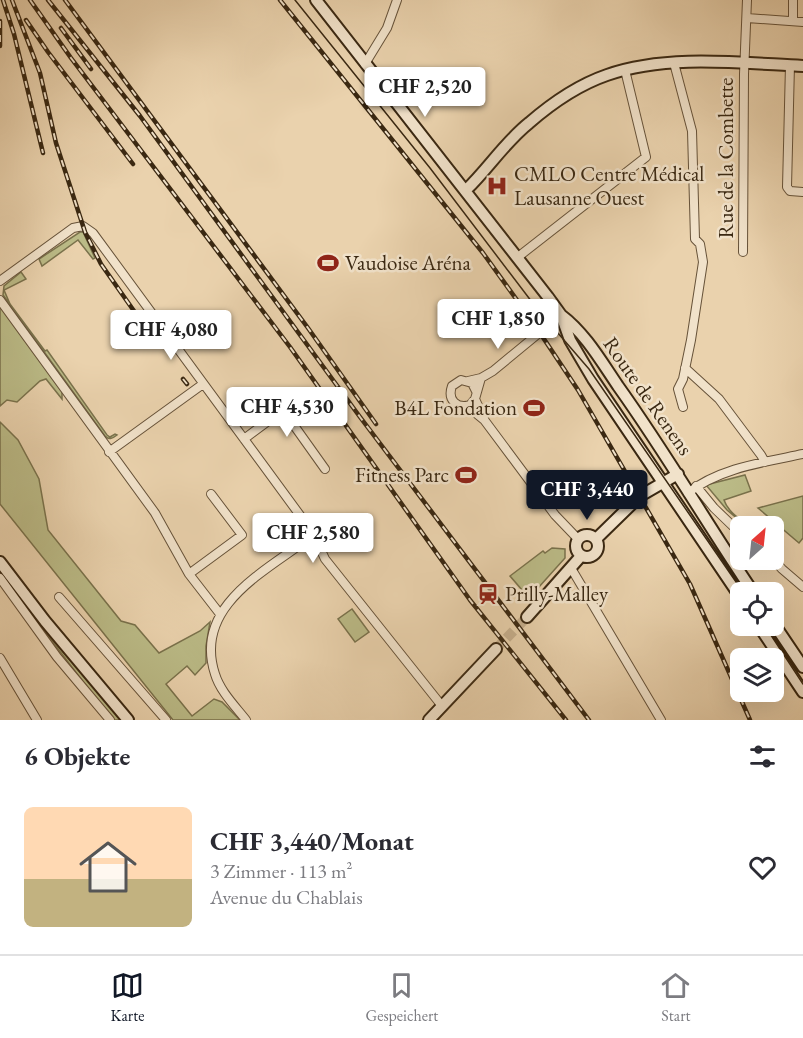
<!DOCTYPE html>
<html lang="de">
<meta charset="utf-8">
<style>
:root{--surface:#fff;--page:#f7f7f7;--text:#2b2b33;--muted:#7c7c81;--line:#e1e1e2;--accent:#111827}
body{margin:0;font-family:"EB Garamond",serif;background:var(--page);color:var(--text);height:100vh;display:flex;flex-direction:column;font-size:22px;white-space:nowrap}
*{box-sizing:border-box;margin:0}
p{font-size:20px;color:var(--muted)}
.icon{flex:none;width:33px;height:33px;fill:none;stroke:currentColor;stroke-width:2;stroke-linecap:round;stroke-linejoin:round}
.map{position:relative;height:720px;overflow:hidden}
.panel{display:flex;flex-direction:column;background:var(--surface);flex:1}
.panel>*{flex:none}
.needle{width:39px;rotate:27deg}
.buttons{position:absolute;left:730px;top:516px;display:grid;gap:12px}
.buttons a{display:grid;place-items:center;width:54px;height:54px;border-radius:9px;background:var(--surface);box-shadow:0 6px 24px #0002;font-size:30px}
.price{position:absolute;translate:-50% -51px;padding:0 14px;border-radius:6px;background:#fff;color:#222;font-size:20px;line-height:39px;filter:drop-shadow(0 2px 3px #0008)}
.price::after{content:'';position:absolute;left:50%;top:36px;width:18px;height:14px;margin-left:-9px;background:inherit;clip-path:polygon(0 0,100% 0,50% 100%)}
.price.on{background:var(--accent);color:#fff}
ul{padding:0;list-style:none}
li{display:flex;align-items:center;gap:18px;height:150px;padding:0 24px}
li span{display:grid;place-items:center;flex:none;width:168px;height:120px;border-radius:9px;color:#555}
li>.icon{margin-inline-start:auto}
span .icon{width:72px;height:72px;fill:#fffc;stroke-width:1}
li b{font-size:26px}
h2{display:flex;justify-content:space-between;align-items:center;height:72px;padding:0 24px;font-size:26px}
.menu{display:flex;justify-content:space-around;align-items:center;height:84px;border-top:2px solid var(--line);background:var(--surface);font-size:16px;color:var(--muted)}
.menu a{display:grid;justify-items:center;gap:3px}
.menu .on{color:var(--accent)}
.map>svg:first-child{display:block}
</style>
<div class="map">
<svg width="803" height="720" viewBox="0 0 803 720">
<rect width="100%" height="100%" fill="#ead2ad"/>
<filter id="stains"><feTurbulence type="fractalNoise" baseFrequency=".00333" numOctaves="4"/><feColorMatrix values="0 0 0 0 .2 0 0 0 0 .09 0 0 0 0 .02 0 0 0 .5 -.17"/></filter>
<radialGradient id="worn" r=".72"><stop offset=".6" stop-color="#630" stop-opacity="0"/><stop offset="1" stop-color="#630" stop-opacity=".3"/></radialGradient>
<!-- green -->
<path fill="#bbbb87" stroke="#7a724c" stroke-width="1.5" d="M 80,232 L 83,232 L 95,258 L 93,259 L 78,240 L 42,266 L 39,259 Z
M 21,272 L 26,279 L 4,290 L 10,304 L 45,351 L 47,350 L 107,435 L 110,437 L 115,434 L 117,435 C 112,439 109,440 105,436 L 3,295 L 4,286 Z
M 0,305 L 62,391 L 62,399 L 46,379 L 40,381 L 17,402 L 7,400 L 0,406 Z
M 0,422 L 18,440 L 39,479 L 48,530 L 121,621 L 135,625 L 159,653 L 200,631 L 210,622 L 206,646 L 206,663 L 195,675 L 187,666 L 166,684 L 192,716 L 214,699 L 222,702 L 240,720 L 173,720 L 0,504 Z
M 745,475 L 751,491 L 724,500 C 728,512 740,519 749,526 L 746,526 L 727,510 L 706,485 Z
M 803,496 L 803,538 L 799,543 L 758,508 Z
M 552,548 L 565,549 L 565,558 L 529,598 L 510,576 L 543,551 L 545,553 Z
M 11,583 L 123,720 L 114,720 C 77,676 44,630 9,584 Z
M 352,609 L 369,632 L 355,642 L 338,619 Z"/>
<g fill="none" stroke-linecap="round" stroke-linejoin="round">
<!-- secondary-tunnel -->
<path stroke="#c7b08e" stroke-width="10" stroke-dasharray="10 5" stroke-linecap="butt" d="M 496,649 L 527,617"/>
<defs>
<path id="street" d="M 793,0 L 793,21
M 747,18 L 803,22
M 674,63 L 692,131 L 695,239 L 700,244 L 703,262 L 691,340 L 683,379 L 678,389 L 683,407
M 365,64 L 387,28 L 397,0
M 790,65 L 787,187 L 790,191 L 803,192
M 743,252 L 744,74 L 747,0
M 518,257 L 646,157 L 625,70
M 0,281 L 73,228 L 83,226 L 93,233 L 313,533 L 325,559 L 442,706
M 0,300 L 155,513 L 189,574 L 242,535 L 211,494
M 685,368 L 719,399 L 761,455 L 765,462
M 468,381 L 481,378 L 493,371 L 561,315
M 476,391 L 472,383 L 461,380 L 452,386 C 447,400 457,409 470,405 L 475,399 L 481,378
M 475,399 L 485,421 L 555,515 L 578,539
M 467,406 L 484,420
M 244,439 L 283,410 L 325,469
M 109,452 L 203,384
M 696,486 L 714,508 L 741,534
M 688,493 C 719,468 765,462 803,454
M 774,560 L 782,569 L 803,587
M 571,568 L 661,720
M 189,574 L 220,614
M 0,578 L 57,657 L 110,720
M 59,597 L 166,720
M 0,658 L 37,720
M 246,720 C 235,706 220,691 215,674 C 193,607 264,572 308,539 L 313,533"/>
<path id="secondary" d="M 316,0 L 548,297 L 561,315 L 570,340 L 593,379 L 741,598
M 466,190 C 488,169 505,142 529,123 C 552,103 578,85 607,75 C 666,54 741,63 803,66
M 561,315 C 585,333 601,361 618,386 C 666,453 707,524 753,592
M576 546a11 11 0 1 1 22 0a11 11 0 1 1-22 0Z
M 596,539 L 640,496 L 678,474
M 0,562 L 45,621 L 128,720
M 527,617 L 581,556
M 774,624 L 803,667
M 759,626 L 803,692
M 429,720 L 496,649"/>
</defs>
<!-- street casing -->
<use href="#street" stroke="#665239" stroke-width="10"/>
<!-- secondary casing -->
<use href="#secondary" stroke="#3a2812" stroke-width="14"/>
<!-- street -->
<use href="#street" stroke="#f1e2ca" stroke-width="8"/>
<!-- secondary -->
<use href="#secondary" stroke="#f1e2ca" stroke-width="10"/>
<!-- tram -->
<path stroke="#3a2812" stroke-width="1.5" d="M 295,0 L 430,168 L 538,310 L 589,369 L 743,592
M 765,626 L 803,684"/>
<defs>
<path id="rail" d="M 3,0 L 14,34 L 43,153
M 12,0 L 40,73 L 56,143 L 85,232 L 101,264 L 134,311
M 30,0 L 71,58 L 290,347 L 470,600 L 566,720
M 48,0 L 140,116 L 360,417 L 589,720
M 65,0 L 308,328 L 376,424
M 280,0 L 483,253 L 532,321 L 578,390 L 690,584 L 750,720
M 26,20 L 48,52 L 133,164
M 0,21 L 0,46
M 61,28 L 91,69
M 183,379 L 187,384"/>
</defs>
<!-- rail casing -->
<use href="#rail" stroke="#3a2812" stroke-width="4.5"/>
<!-- rail -->
<use href="#rail" stroke="#f1e2ca" stroke-width="2" stroke-dasharray="7" stroke-linecap="butt"/>
</g>
<!-- icons -->
<defs>
<symbol id="hospital-bare" viewBox="-9 -9 18 18"><path d="M-5-5h3v3.5h4V-5h3V5h-3V1.5h-4V5h-3Z" fill="#8f2418" stroke="#f1e2ca" stroke-width="2.5" paint-order="stroke"/></symbol>
<symbol id="stadium-bare" viewBox="-9 -9 18 18"><path d="M0-5a6.5 5 0 1 0 0 10a6.5 5 0 1 0 0-10ZM-3.5-1.8h7v3.6h-7Z" fill="#8f2418" stroke="#f1e2ca" stroke-width="2.5" paint-order="stroke"/></symbol>
<symbol id="station-bare" viewBox="-9 -9 18 18"><path d="M-3-6H3Q5-6 5-4V2Q5 4 3 4L4.5 6H3L1.5 4h-3L-3 6H-4.5L-3 4Q-5 4-5 2V-4Q-5-6-3-6ZM-3.5-4v3h7v-3ZM-3.5 1v1.5H-2V1ZM2 1v1.5H3.5V1Z" fill="#8f2418" stroke="#f1e2ca" stroke-width="2.5" paint-order="stroke"/></symbol>
</defs>
<g fill-rule="evenodd">
<use href="#hospital-bare" x="482" y="171" width="30" height="30"/>
<use href="#stadium-bare" x="313" y="248" width="30" height="30"/>
<use href="#stadium-bare" x="519" y="393" width="30" height="30"/>
<use href="#stadium-bare" x="451" y="460" width="30" height="30"/>
<use href="#station-bare" x="473" y="579" width="30" height="30"/>
</g>
<g text-anchor="middle" stroke-width="5" stroke-linejoin="round" paint-order="stroke">
<!-- street labels -->
<g font-size="21" fill="#3a2812" stroke="#f1e2ca">
<text transform="translate(726 158) rotate(-90)" y="7">Rue de la Combette</text>
<text transform="translate(648 396) rotate(55)" y="7">Route de Renens</text>
</g>
<!-- poi labels -->
<g font-size="21" fill="#3a2812" stroke="#f1e2ca" text-anchor="start">
<text x="514" y="181">CMLO Centre Médical<tspan x="514" dy="24">Lausanne Ouest</tspan></text>
<text x="345" y="270">Vaudoise Aréna</text>
<text x="517" y="415" text-anchor="end">B4L Fondation</text>
<text x="449" y="482" text-anchor="end">Fitness Parc</text>
<text x="505" y="601">Prilly-Malley</text>
</g>
</g>
<rect width="100%" height="100%" filter="url(#stains)"/>
<rect width="100%" height="100%" fill="url(#worn)"/>
</svg>
<div class="buttons">
<a><svg class="needle" viewBox="-14 -14 28 28"><path d="M0-13l5 13h-10z" fill="#e53935"/><path d="M0 13l5-13h-10z" fill="#7c7c81"/></svg></a>
<a><svg class="icon" aria-label="locate" viewBox="0 0 24 24"><circle cx="12" cy="12" r="6"/><path d="M12 2v4M12 18v4M2 12h4M18 12h4"/></svg></a>
<a><svg class="icon" aria-label="layers" viewBox="0 0 24 24"><path d="M12 4l9 5-9 5-9-5zM3 14l9 5 9-5"/></svg></a>
</div>
<b class="price" style="left:425px;top:118px">CHF 2,520</b>
<b class="price" style="left:498px;top:350px">CHF 1,850</b>
<b class="price" style="left:171px;top:361px">CHF 4,080</b>
<b class="price" style="left:287px;top:438px">CHF 4,530</b>
<b class="price on" style="left:587px;top:521px">CHF 3,440</b>
<b class="price" style="left:313px;top:564px">CHF 2,580</b>
</div>
<section class="panel">
<h2>6 Objekte<svg class="icon" aria-label="filters" viewBox="0 0 24 24"><path d="M4 7h16M4 17h16"/><circle cx="9" cy="7" r="2"/><circle cx="15" cy="17" r="2"/></svg></h2>
<ul>
<li><span style="background:linear-gradient(#ffd9b3 60%,#c2b280 0)"><svg class="icon" aria-label="home" viewBox="0 0 24 24"><path d="M3 11l9-7 9 7M6 9v11h12V9"/></svg></span><div><b>CHF 3,440/Monat</b><p>3 Zimmer · 113 m²</p><p>Avenue du Chablais</p></div><svg class="icon" aria-label="heart" viewBox="0 0 24 24"><path d="M12 20l-8-8c-3-5 5-10 8-4 3-6 11-1 8 4z"/></svg></li>
</ul>
</section>
<nav class="menu">
<a class="on"><svg class="icon" aria-label="map" viewBox="0 0 24 24"><path d="M3 6l6-2 6 2 6-2v14l-6 2-6-2-6 2zM9 4v14M15 6v14"/></svg>Karte</a>
<a><svg class="icon" aria-label="saved" viewBox="0 0 24 24"><path d="M7 4h10v16l-5-4-5 4z"/></svg>Gespeichert</a>
<a><svg class="icon" aria-label="home" viewBox="0 0 24 24"><path d="M3 11l9-7 9 7M6 9v11h12V9"/></svg>Start</a>
</nav>
